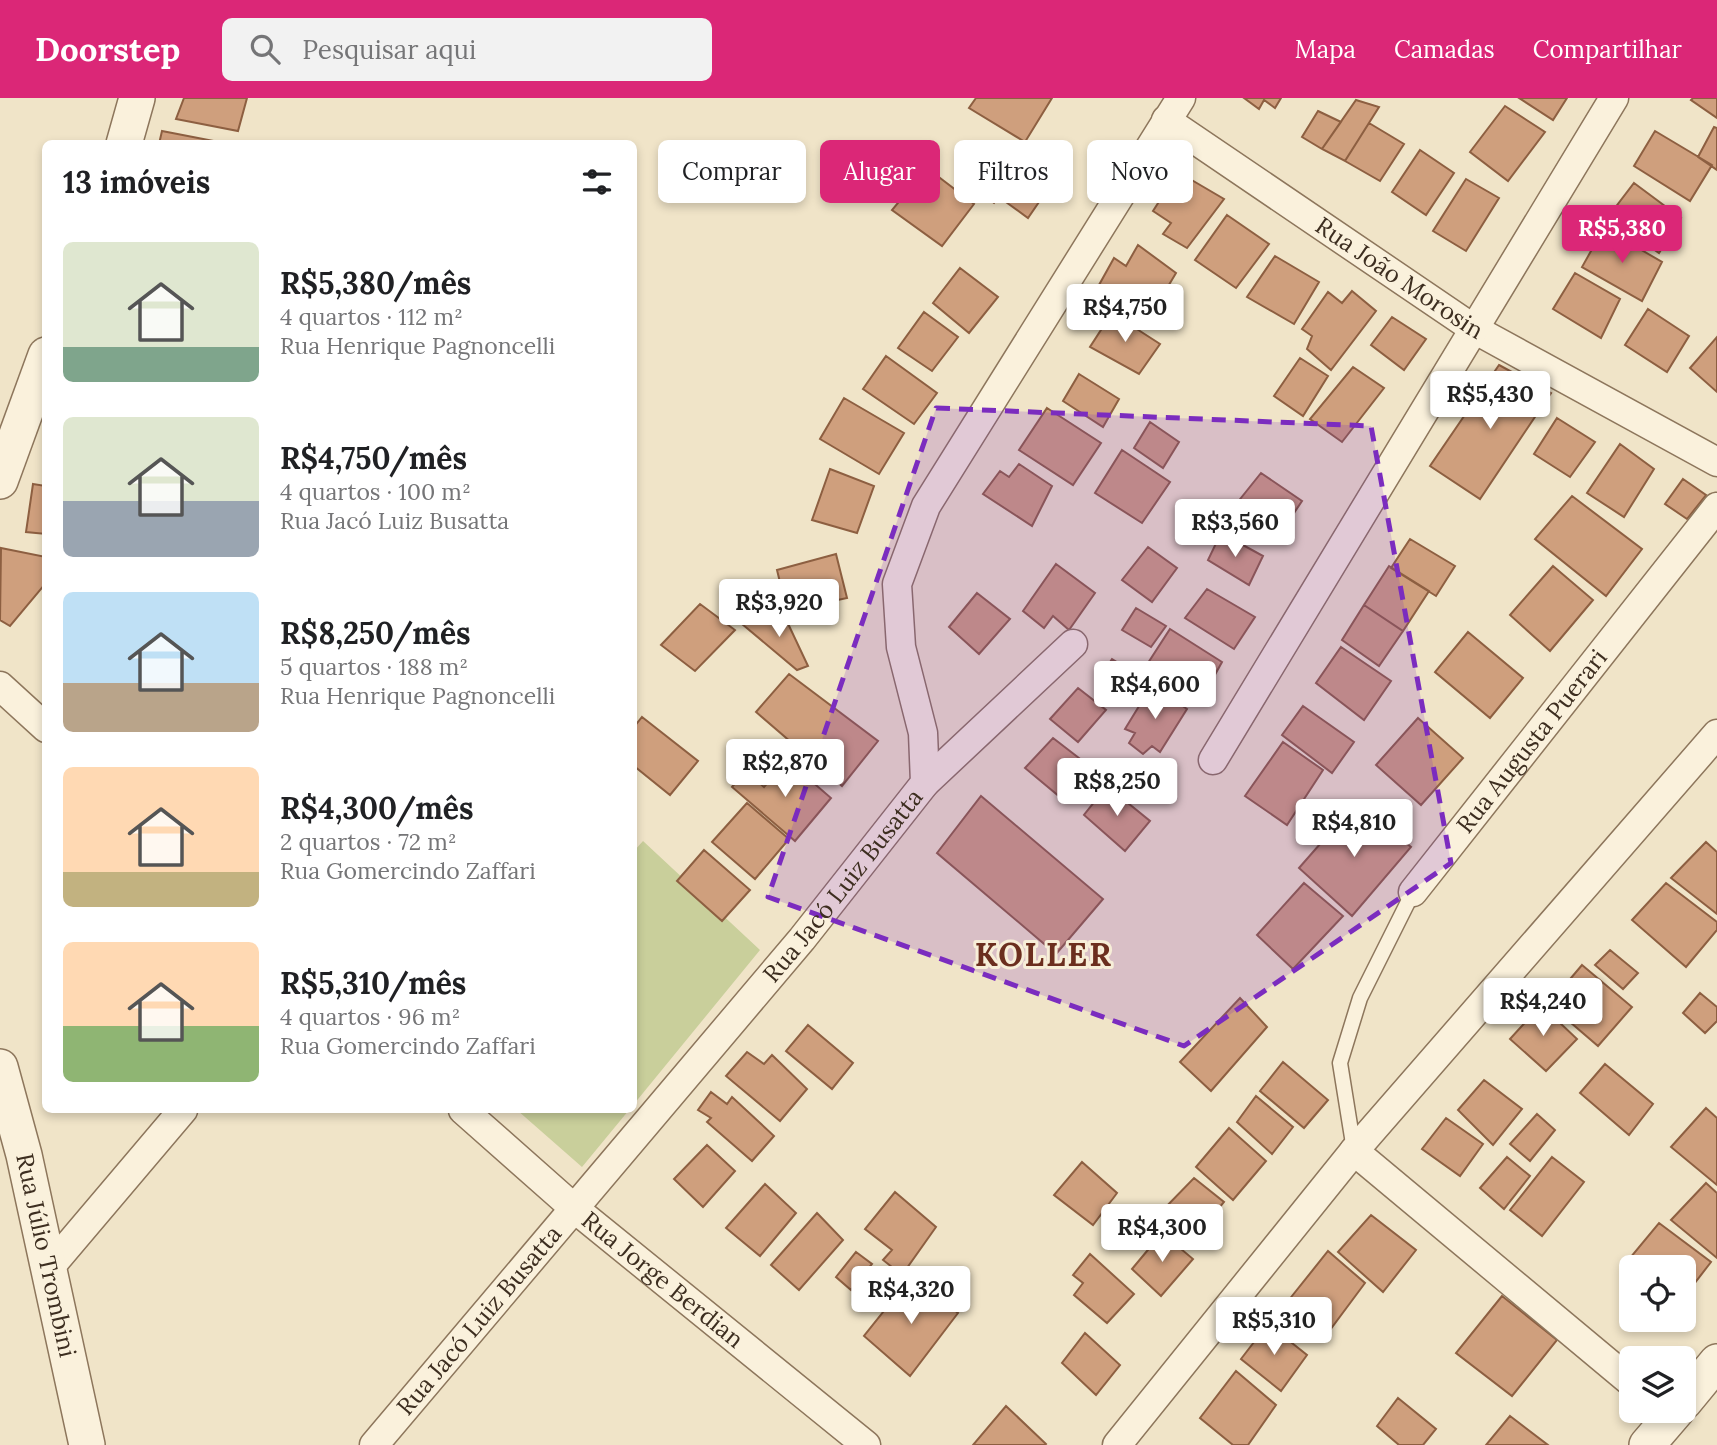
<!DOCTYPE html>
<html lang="pt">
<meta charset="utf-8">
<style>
:root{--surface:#fff;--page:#f2f2f2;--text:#202124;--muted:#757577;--accent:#db2777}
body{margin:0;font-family:Lora,serif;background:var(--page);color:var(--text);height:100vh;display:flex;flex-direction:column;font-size:26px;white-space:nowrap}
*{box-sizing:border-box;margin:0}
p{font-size:23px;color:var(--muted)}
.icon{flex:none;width:38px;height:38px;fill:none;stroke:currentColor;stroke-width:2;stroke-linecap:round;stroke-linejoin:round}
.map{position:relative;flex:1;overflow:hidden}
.details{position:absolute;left:42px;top:42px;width:595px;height:973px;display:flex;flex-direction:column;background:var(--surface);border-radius:10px;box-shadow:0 4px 10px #0003}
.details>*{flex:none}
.banner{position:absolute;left:658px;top:42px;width:665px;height:63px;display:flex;gap:14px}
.buttons{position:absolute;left:1619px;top:1157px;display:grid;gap:14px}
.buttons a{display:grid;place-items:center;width:77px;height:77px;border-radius:10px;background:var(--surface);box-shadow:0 4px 10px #0003;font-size:35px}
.price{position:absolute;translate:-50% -60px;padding:0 16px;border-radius:7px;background:#fff;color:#222;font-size:23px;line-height:46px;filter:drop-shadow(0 2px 4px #0008)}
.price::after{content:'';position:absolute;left:50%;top:42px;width:21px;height:16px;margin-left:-10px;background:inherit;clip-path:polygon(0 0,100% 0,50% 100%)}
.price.active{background:var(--accent);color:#fff}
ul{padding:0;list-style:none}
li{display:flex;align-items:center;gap:21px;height:175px;padding:0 21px}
li span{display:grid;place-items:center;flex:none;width:196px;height:140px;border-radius:10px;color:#555}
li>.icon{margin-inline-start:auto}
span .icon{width:84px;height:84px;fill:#fffc;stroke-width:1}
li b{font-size:30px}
h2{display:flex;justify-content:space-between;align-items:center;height:84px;padding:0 21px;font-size:30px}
.chip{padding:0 24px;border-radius:10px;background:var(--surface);box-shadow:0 4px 10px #0003;font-size:24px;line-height:63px}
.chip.active{background:var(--accent);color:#fff}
header{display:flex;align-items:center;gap:42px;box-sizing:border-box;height:98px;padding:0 35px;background:var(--accent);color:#fff}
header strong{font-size:33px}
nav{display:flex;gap:38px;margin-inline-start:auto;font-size:24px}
.search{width:490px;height:63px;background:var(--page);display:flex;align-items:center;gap:18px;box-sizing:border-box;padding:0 24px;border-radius:10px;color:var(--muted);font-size:26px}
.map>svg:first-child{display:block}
</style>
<header>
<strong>Doorstep</strong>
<div class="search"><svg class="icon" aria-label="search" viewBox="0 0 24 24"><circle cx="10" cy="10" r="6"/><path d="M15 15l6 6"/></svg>Pesquisar aqui</div>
<nav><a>Mapa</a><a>Camadas</a><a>Compartilhar</a></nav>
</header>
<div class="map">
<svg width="1717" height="1347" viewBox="0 0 1717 1347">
<rect width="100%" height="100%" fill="#f0e4c8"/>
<!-- green -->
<path fill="#c9cf9b" d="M 643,743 L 760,852 L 634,1006 L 634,753 Z
M 517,1012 L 629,1012 L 582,1069 Z"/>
<!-- building -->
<path fill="#cf9f7d" stroke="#8d5f41" stroke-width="2" d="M 184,0 L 247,0 L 238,33 L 176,21 Z
M 976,0 L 1052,0 L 1025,44 L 969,10 Z
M 1244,0 L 1281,0 L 1275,10 L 1264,2 L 1259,11 Z
M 1519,0 L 1567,0 L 1553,22 Z
M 1693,0 L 1717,0 L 1717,20 L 1691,2 Z
M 1356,2 L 1379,9 L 1345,63 L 1322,51 Z
M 1505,8 L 1545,34 L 1508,83 L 1470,54 Z
M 1318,13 L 1341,24 L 1322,51 L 1302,39 Z
M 1369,25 L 1404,46 L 1380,83 L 1345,63 Z
M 1714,29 L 1717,30 L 1717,72 L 1698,59 Z
M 162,33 L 229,46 L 159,46 Z
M 1655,33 L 1712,67 L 1690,103 L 1634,68 Z
M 1003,49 L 1054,82 L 1028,120 L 999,99 L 994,105 L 971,88 Z
M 1420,52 L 1454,75 L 1426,117 L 1392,94 Z
M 927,70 L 974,106 L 942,148 L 892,112 Z
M 1178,74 L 1224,101 L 1187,150 L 1163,136 L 1171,125 L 1153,113 Z
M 1466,81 L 1499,100 L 1466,153 L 1433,133 Z
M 1634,85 L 1681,120 L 1659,155 L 1608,119 Z
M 1227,117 L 1269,146 L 1236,190 L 1195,162 Z
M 1604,130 L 1662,164 L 1642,203 L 1582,169 Z
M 1138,147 L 1176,175 L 1151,217 L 1099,187 L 1114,160 L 1126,168 Z
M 1275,158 L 1319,184 L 1294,226 L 1247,199 Z
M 960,170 L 998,199 L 969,235 L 933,205 Z
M 1575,175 L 1620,201 L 1601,240 L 1553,211 Z
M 1352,193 L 1376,213 L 1331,272 L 1307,251 L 1312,238 L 1302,231 L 1328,194 L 1342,205 Z
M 1648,211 L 1689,238 L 1667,274 L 1625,247 Z
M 924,214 L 958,239 L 932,273 L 898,250 Z
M 1112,215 L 1160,246 L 1139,276 L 1090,249 Z
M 1392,219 L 1426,241 L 1404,272 L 1371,247 Z
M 1717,239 L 1717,294 L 1690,270 Z
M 886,258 L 937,295 L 914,326 L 863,291 Z
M 1300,260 L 1328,278 L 1303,318 L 1274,298 Z
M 1499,267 L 1551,295 L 1480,401 L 1430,368 Z
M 1353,269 L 1384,290 L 1342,344 L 1310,321 Z
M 1079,276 L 1119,301 L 1103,329 L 1063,303 Z
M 844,300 L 904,335 L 879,376 L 820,341 Z
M 1047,310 L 1101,345 L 1073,387 L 1019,352 Z
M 1557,320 L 1595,344 L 1570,379 L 1534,356 Z
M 1150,324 L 1179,344 L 1163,370 L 1134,350 Z
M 1620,346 L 1654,371 L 1624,419 L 1587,395 Z
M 1122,352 L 1170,384 L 1142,425 L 1095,395 Z
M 1019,366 L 1052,388 L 1032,428 L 983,396 L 1000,373 L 1009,379 Z
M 830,371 L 874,388 L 857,435 L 812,422 Z
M 1261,375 L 1302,403 L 1278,439 L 1233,410 Z
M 1683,381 L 1706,397 L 1687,421 L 1665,406 Z
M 33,386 L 46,388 L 46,436 L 26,434 Z
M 1572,398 L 1642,451 L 1606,498 L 1535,441 Z
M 1221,435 L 1263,458 L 1249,487 L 1208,462 Z
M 1410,441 L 1455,468 L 1436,498 L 1391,470 Z
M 1148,449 L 1177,470 L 1152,504 L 1122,482 Z
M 1,450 L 46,459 L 46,485 L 10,528 L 0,522 Z
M 836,456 L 847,500 L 787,513 L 777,472 Z
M 1056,466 L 1095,495 L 1069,532 L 1053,518 L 1044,530 L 1023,513 Z
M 1389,468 L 1429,493 L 1403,533 L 1364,507 Z
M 1553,468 L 1593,502 L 1550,553 L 1510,517 Z
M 1207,491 L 1255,519 L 1234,551 L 1185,520 Z
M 977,495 L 1010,521 L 979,556 L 949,529 Z
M 700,506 L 735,532 L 695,573 L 661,547 Z
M 1364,507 L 1403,533 L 1379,568 L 1342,542 Z
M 1136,510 L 1166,528 L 1151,549 L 1122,532 Z
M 783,515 L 808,568 L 797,572 L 742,526 Z
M 1170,531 L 1222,564 L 1202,600 L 1148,565 Z
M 1468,534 L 1523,580 L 1490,620 L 1435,574 Z
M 1341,549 L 1391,583 L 1364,622 L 1316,585 Z
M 1112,561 L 1138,577 L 1123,601 L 1097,584 Z
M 789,576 L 878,643 L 842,688 L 756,614 Z
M 1152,587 L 1187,611 L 1160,654 L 1152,648 L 1143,656 L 1129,645 L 1135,635 L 1125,631 Z
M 1078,590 L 1106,612 L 1078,644 L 1050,621 Z
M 1303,608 L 1354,644 L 1332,675 L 1282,637 Z
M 642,619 L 698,663 L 670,697 L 634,668 L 634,629 Z
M 1418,620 L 1463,660 L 1421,707 L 1376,667 Z
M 1053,640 L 1088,667 L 1060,699 L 1025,670 Z
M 1283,644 L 1323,672 L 1287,727 L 1245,698 Z
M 787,662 L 831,700 L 795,743 L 732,689 L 746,672 L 764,689 Z
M 1107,688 L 1150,723 L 1125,753 L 1084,717 Z
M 981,698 L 1103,801 L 1056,856 L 937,755 Z
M 747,705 L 789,741 L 755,781 L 712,744 Z
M 1355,706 L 1411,749 L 1352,818 L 1299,770 Z
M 1706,744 L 1717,754 L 1717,816 L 1671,780 Z
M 704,752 L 750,792 L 722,823 L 677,783 Z
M 1304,785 L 1343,818 L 1293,871 L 1257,837 Z
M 1666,785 L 1717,824 L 1717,832 L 1686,869 L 1632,822 Z
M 1610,852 L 1638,875 L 1623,891 L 1595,867 Z
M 1582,867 L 1632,909 L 1598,948 L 1549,906 Z
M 1700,895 L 1717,909 L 1717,923 L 1705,935 L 1683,915 Z
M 1240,900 L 1267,929 L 1211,993 L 1180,964 Z
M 1541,907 L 1577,941 L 1546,973 L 1510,941 Z
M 808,927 L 853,965 L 832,991 L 786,953 Z
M 747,954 L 764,966 L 772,957 L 807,991 L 780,1023 L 726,978 Z
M 1283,964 L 1328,1002 L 1304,1030 L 1260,993 Z
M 1605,966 L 1653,1006 L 1629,1037 L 1580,995 Z
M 1484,982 L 1522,1011 L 1493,1047 L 1458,1012 Z
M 711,994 L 727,1006 L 732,999 L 774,1038 L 752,1063 L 707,1024 L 711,1020 L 698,1012 Z
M 1256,998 L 1293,1029 L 1272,1056 L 1237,1024 Z
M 1706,1010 L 1717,1020 L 1717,1087 L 1671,1049 Z
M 1537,1016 L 1555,1032 L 1530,1063 L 1510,1046 Z
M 1446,1020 L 1483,1046 L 1460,1078 L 1422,1051 Z
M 1229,1030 L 1266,1063 L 1233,1102 L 1196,1069 Z
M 707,1047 L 735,1073 L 703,1109 L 674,1081 Z
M 1507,1059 L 1530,1078 L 1504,1111 L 1480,1090 Z
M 1552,1059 L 1584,1084 L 1542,1138 L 1510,1112 Z
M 1082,1064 L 1117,1095 L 1093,1127 L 1054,1097 Z
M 1194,1080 L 1224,1104 L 1192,1143 L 1160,1115 Z
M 1706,1085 L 1717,1095 L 1717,1160 L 1671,1122 Z
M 765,1086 L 796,1115 L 760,1158 L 726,1130 Z
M 895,1094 L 936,1129 L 902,1177 L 883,1162 L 892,1152 L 865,1131 Z
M 817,1115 L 843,1142 L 799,1192 L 771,1167 Z
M 1371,1117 L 1416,1152 L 1383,1194 L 1338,1154 Z
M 1659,1125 L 1711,1164 L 1684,1199 L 1684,1169 L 1631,1170 L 1625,1166 Z
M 1162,1135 L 1193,1161 L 1161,1198 L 1132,1171 Z
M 1328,1153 L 1365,1185 L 1327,1236 L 1288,1203 Z
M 856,1154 L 872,1166 L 851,1192 L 836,1179 Z
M 1090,1156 L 1134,1196 L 1107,1225 L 1074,1197 L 1083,1185 L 1073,1177 Z
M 912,1178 L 958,1215 L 910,1278 L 864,1238 Z
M 1502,1198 L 1557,1242 L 1512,1298 L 1456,1255 Z
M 1268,1226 L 1307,1257 L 1281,1293 L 1241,1261 Z
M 1085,1235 L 1120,1267 L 1096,1297 L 1062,1265 Z
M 1236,1273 L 1276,1307 L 1248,1347 L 1233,1347 L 1200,1320 Z
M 1398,1300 L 1436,1331 L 1423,1347 L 1399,1347 L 1377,1328 Z
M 1006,1308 L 1046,1346 L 1045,1347 L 973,1347 Z
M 1510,1318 L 1548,1347 L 1486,1347 Z"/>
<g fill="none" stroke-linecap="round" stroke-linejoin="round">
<defs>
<path id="service" d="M 1354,1052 L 1340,965 L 1360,900 L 1413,794"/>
<g id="minor">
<path id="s1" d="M 1166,22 L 1474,231 L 1717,364"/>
<path d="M 0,588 L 46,630"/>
<path d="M 1213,662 L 1614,0"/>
<path d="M 925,685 L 1073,546"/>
<path id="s2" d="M 1413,794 L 1717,409"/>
<path id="s3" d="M 463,1012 L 575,1111 L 866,1347"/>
<path d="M 1354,1053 L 1631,1284"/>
<path d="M 50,1169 L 183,1012"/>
<path id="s4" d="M 374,1347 L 802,841 L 925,685 L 923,635 L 901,549 L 897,486 L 926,408 L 1181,0"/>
<path d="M 1117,1347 L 1354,1053 L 1717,636"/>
</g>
<g id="tertiary">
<path d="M 124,46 L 137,0"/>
<path d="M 0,383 L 46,257"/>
<path id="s5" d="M 0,969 L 24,1057 L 87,1347"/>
<path d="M 1684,1304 L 1717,1264"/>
<path d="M 1647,1347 L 1677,1312"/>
</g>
</defs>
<!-- service casing -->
<use href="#service" stroke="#8d765c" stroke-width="17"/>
<!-- minor casing -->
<use href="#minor" stroke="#8d765c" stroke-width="31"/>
<!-- tertiary casing -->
<use href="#tertiary" stroke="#8d765c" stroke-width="38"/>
<!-- service -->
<use href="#service" stroke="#faf1dc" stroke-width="14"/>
<!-- minor -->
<use href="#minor" stroke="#faf1dc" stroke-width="28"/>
<!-- tertiary -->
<use href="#tertiary" stroke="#faf1dc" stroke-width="35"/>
</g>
<!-- marked area -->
<path fill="#7b2cbf" fill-opacity="0.2" stroke="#7b2cbf" stroke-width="5" stroke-dasharray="14 9" stroke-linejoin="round" d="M 936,310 L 1371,328 L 1451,765 L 1184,948 L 768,799 Z"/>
<g text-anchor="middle" stroke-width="6" stroke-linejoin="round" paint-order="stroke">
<!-- street labels -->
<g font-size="24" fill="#3d2e20" stroke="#f7eed8">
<text dy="8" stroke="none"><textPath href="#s1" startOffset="282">Rua João Morosin</textPath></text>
<text dy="8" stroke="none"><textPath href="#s2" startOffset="192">Rua Augusta Puerari</textPath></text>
<text dy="8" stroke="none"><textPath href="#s4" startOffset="730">Rua Jacó Luiz Busatta</textPath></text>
<text dy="8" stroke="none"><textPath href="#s5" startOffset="194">Rua Júlio Trombini</textPath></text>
<text dy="8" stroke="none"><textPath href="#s3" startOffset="262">Rua Jorge Berdian</textPath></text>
<text dy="8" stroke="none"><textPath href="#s4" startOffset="163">Rua Jacó Luiz Busatta</textPath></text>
</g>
<!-- district labels -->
<g font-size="32" font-weight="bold" letter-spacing="2" fill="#6b2e1e" stroke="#f7eed8">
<text x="1044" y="868">KOLLER</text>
</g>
</g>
</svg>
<div class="buttons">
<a><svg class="icon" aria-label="locate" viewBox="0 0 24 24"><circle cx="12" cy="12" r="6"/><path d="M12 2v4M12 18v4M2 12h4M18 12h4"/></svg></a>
<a><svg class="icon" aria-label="layers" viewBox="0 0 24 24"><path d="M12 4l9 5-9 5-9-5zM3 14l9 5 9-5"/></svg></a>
</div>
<b class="price active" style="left:1622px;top:167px">R$5,380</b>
<b class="price" style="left:1125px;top:246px">R$4,750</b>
<b class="price" style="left:1490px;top:333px">R$5,430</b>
<b class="price" style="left:1235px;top:461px">R$3,560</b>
<b class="price" style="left:779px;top:541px">R$3,920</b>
<b class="price" style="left:1155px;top:623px">R$4,600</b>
<b class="price" style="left:785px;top:701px">R$2,870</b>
<b class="price" style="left:1117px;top:720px">R$8,250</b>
<b class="price" style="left:1354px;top:761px">R$4,810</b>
<b class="price" style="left:1543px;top:940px">R$4,240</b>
<b class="price" style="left:1162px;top:1166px">R$4,300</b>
<b class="price" style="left:911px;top:1228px">R$4,320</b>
<b class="price" style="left:1274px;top:1259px">R$5,310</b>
<div class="banner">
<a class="chip">Comprar</a>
<a class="chip active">Alugar</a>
<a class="chip">Filtros</a>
<a class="chip">Novo</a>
</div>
<section class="details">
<h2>13 imóveis<svg class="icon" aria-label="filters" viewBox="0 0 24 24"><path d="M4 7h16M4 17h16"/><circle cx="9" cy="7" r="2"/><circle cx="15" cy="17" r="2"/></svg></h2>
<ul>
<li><span style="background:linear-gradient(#dfe7d0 75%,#7fa58c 0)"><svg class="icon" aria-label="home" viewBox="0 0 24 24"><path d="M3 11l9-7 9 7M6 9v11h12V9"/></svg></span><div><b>R$5,380/mês</b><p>4 quartos · 112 m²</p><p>Rua Henrique Pagnoncelli</p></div></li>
<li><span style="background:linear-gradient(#dfe7d0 60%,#9aa5b1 0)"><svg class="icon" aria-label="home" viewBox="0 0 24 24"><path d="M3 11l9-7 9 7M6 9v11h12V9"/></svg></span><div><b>R$4,750/mês</b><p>4 quartos · 100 m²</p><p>Rua Jacó Luiz Busatta</p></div></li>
<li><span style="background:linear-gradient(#bfe0f5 65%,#b9a48a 0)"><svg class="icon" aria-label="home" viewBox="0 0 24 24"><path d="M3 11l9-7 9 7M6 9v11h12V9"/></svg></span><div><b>R$8,250/mês</b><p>5 quartos · 188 m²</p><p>Rua Henrique Pagnoncelli</p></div></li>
<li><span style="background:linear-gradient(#ffd9b3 75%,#c2b280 0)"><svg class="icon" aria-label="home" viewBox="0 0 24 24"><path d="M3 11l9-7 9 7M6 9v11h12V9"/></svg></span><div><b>R$4,300/mês</b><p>2 quartos · 72 m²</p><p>Rua Gomercindo Zaffari</p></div></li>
<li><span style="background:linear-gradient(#ffd9b3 60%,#8fb573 0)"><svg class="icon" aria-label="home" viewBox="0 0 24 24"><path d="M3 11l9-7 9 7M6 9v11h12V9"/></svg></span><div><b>R$5,310/mês</b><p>4 quartos · 96 m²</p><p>Rua Gomercindo Zaffari</p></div></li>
</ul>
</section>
</div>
